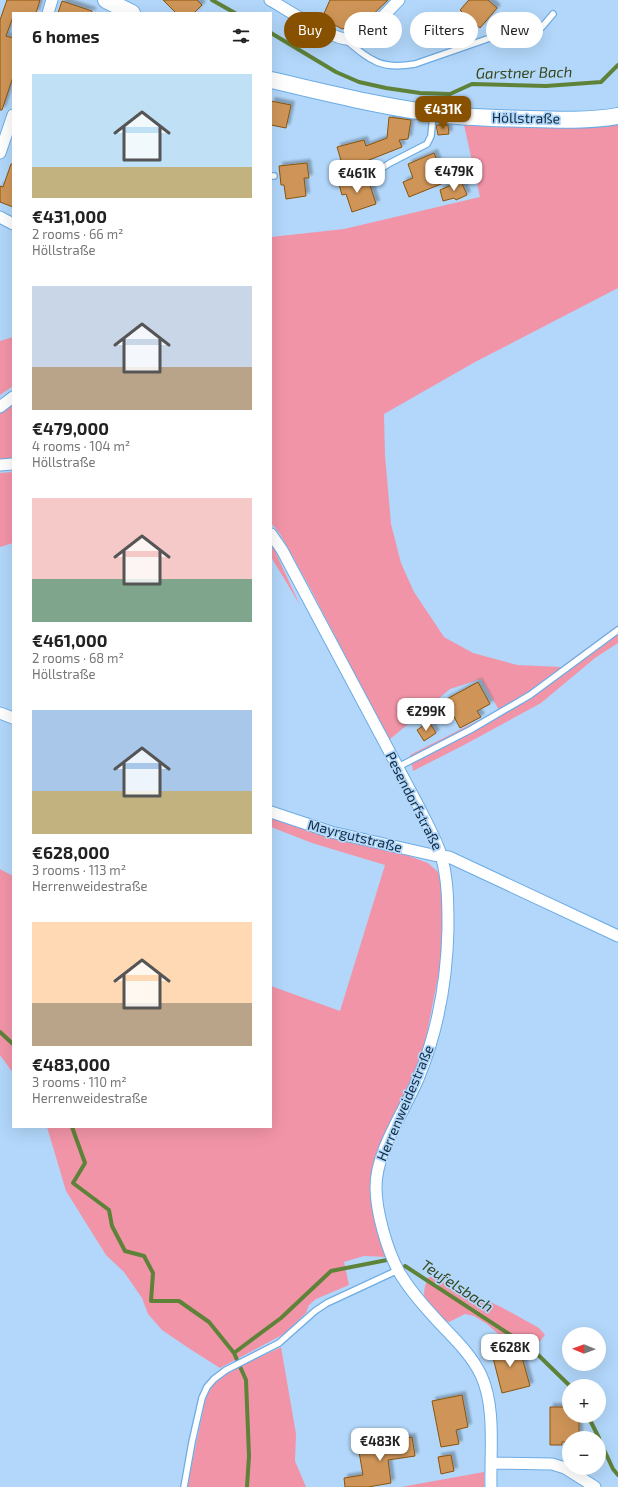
<!DOCTYPE html>
<meta charset="utf-8">
<style>
:root{--surface:#fff;--page:#f2f2f2;--text:#222;--muted:#767676;--accent:#885100}
body{margin:0;font-family:"Exo 2",sans-serif;background:var(--page);color:var(--text);height:100vh;display:flex;flex-direction:column;font-size:15px;white-space:nowrap}
*{box-sizing:border-box;margin:0}
p{font-size:13px;color:var(--muted)}
.icon{flex:none;width:22px;height:22px;fill:none;stroke:currentColor;stroke-width:2;stroke-linecap:round;stroke-linejoin:round}
.map{position:relative;flex:1;overflow:hidden}
.side{position:absolute;left:12px;top:12px;width:260px;height:1116px;display:flex;flex-direction:column;background:var(--surface);border-radius:0px;box-shadow:0 4px 16px #0002}
.side>*{flex:none}
.banner{position:absolute;left:284px;top:12px;width:274px;height:36px;display:flex;gap:8px}
.needle{width:26px;rotate:271deg}
.fabs{position:absolute;left:562px;top:1327px;display:grid;gap:8px}
.fabs a{display:grid;place-items:center;width:44px;height:44px;border-radius:50%;background:var(--surface);box-shadow:0 4px 16px #0002;font-size:20px}
.price{position:absolute;translate:-50% -34px;padding:0 9px;border-radius:8px;background:#fff;color:#222;font-size:13px;line-height:26px;filter:drop-shadow(0 1px 2px #0008)}
.price::after{content:'';position:absolute;left:50%;top:24px;width:12px;height:9px;margin-left:-6px;background:inherit;clip-path:polygon(0 0,100% 0,50% 100%)}
.price.selected{background:var(--accent);color:#fff}
ul{padding:0;list-style:none}
li{display:grid;align-content:center;gap:8px;height:212px;padding:0 20px}
li span{display:grid;place-items:center;height:124px;border-radius:0px;color:#555}
li>.icon{margin-inline-start:auto}
span .icon{width:72px;height:72px;fill:#fffc;stroke-width:1}
li b{font-size:17px}
h2{display:flex;justify-content:space-between;align-items:center;height:48px;padding:0 20px;font-size:17px}
.tag{padding:0 14px;border-radius:18px;background:var(--surface);box-shadow:0 4px 16px #0002;font-size:14px;line-height:36px}
.tag.selected{background:var(--accent);color:#fff}
.map>svg:first-child{display:block}
</style>
<div class="map">
<svg width="618" height="1487" viewBox="0 0 618 1487">
<defs>
<filter id="shadow"><feDropShadow dx="3.5" dy="-3.5" stdDeviation="1" flood-color="#0004"/></filter>
</defs>
<rect width="100%" height="100%" fill="#b2d7fa"/>
<!-- green -->
<path fill="#f294a8" d="M 618,120 L 618,288 L 475,362 L 384,414 L 385,455 L 391,524 L 401,563 L 414,592 L 444,637 L 473,653 L 517,665 L 561,667 L 618,625 L 618,643 L 595,658 L 541,703 L 464,745 L 413,771 L 410,755 L 499,710 L 481,679 L 450,689 L 389,740 L 309,586 L 280,534 L 271,523 L 271,237 L 344,229 L 480,197 L 464,125 L 555,126 Z
M 13,337 L 13,386 L 0,395 L 0,341 Z
M 13,402 L 13,459 L 0,460 L 0,411 Z
M 13,472 L 13,543 L 0,547 L 0,473 Z
M 271,545 L 273,547 L 300,605 L 271,557 Z
M 271,817 L 409,856 L 428,863 L 438,872 L 442,888 L 443,933 L 441,962 L 425,1043 L 413,1076 L 391,1125 L 372,1181 L 371,1202 L 376,1229 L 387,1257 L 364,1256 L 344,1262 L 349,1285 L 316,1299 L 309,1305 L 306,1313 L 284,1334 L 220,1368 L 190,1349 L 162,1330 L 148,1314 L 142,1298 L 124,1272 L 106,1255 L 66,1191 L 47,1127 L 271,1127 L 271,986 L 340,1011 L 385,865 L 312,843 L 271,827 Z
M 0,869 L 13,876 L 13,1073 L 0,1055 Z
M 435,1276 L 479,1300 L 488,1301 L 501,1307 L 539,1328 L 545,1335 L 537,1345 L 505,1340 L 487,1324 L 474,1316 L 465,1314 L 449,1322 C 428,1313 417,1298 429,1277 Z
M 281,1347 L 296,1434 L 295,1461 L 306,1487 L 187,1487 L 206,1397 C 208,1394 210,1389 212,1386 C 223,1371 264,1356 281,1347 Z
M 484,1472 L 484,1487 L 401,1487 Z"/>
<g fill="none" stroke-linecap="round" stroke-linejoin="round">
<!-- stream -->
<path stroke="#5f8239" stroke-width="4" d="M 212,0 L 235,13
M 271,33 L 336,72 L 359,82 L 386,88 L 420,93 L 450,94 L 472,84 L 546,86 L 601,82 L 618,65
M 0,1032 L 13,1044
M 72,1127 L 85,1163 L 73,1183 L 109,1210 L 112,1226 L 125,1251 L 144,1256 L 153,1273 L 151,1301 L 179,1301 L 209,1322 L 234,1353 L 246,1380 L 249,1456 L 247,1487
M 405,1266 L 532,1349 L 570,1386
M 234,1353 L 281,1318 L 331,1271 L 387,1260
M 588,1416 L 599,1438
M 599,1439 L 613,1469 L 618,1475"/>
</g>
<!-- building -->
<path fill="#cf9558" stroke="#8a540e" filter="url(#shadow)" d="M 7,0 L 40,0 L 36,13 L 13,13 L 13,17 L 6,36 L 13,38 L 13,77 L 2,110 L 0,110 L 0,20 Z
M 163,0 L 197,0 L 202,5 L 194,13 L 176,13 Z
M 330,0 L 388,0 L 365,22 L 342,29 L 322,18 Z
M 469,0 L 488,0 L 497,8 L 480,28 L 473,22 L 466,29 L 456,20 L 463,13 L 460,10 Z
M 62,1 L 92,11 L 92,13 L 58,13 Z
M 271,101 L 291,105 L 286,128 L 271,125 Z
M 389,117 L 411,120 L 408,139 L 399,140 L 402,147 L 369,160 L 343,167 L 337,147 L 364,140 L 366,146 L 387,138 Z
M 436,125 L 448,125 L 449,134 L 438,135 Z
M 434,153 L 446,182 L 409,197 L 403,182 L 413,178 L 408,164 Z
M 307,163 L 309,178 L 304,178 L 306,196 L 286,199 L 284,185 L 281,185 L 279,166 Z
M 11,164 L 13,164 L 13,207 L 0,202 L 0,186 L 3,187 Z
M 354,176 L 357,186 L 369,182 L 376,204 L 352,212 L 346,194 L 342,195 L 338,181 Z
M 461,181 L 467,195 L 456,200 L 454,198 L 443,201 L 440,190 Z
M 478,682 L 490,704 L 477,711 L 481,717 L 460,728 L 445,700 Z
M 429,722 L 436,733 L 424,741 L 417,730 Z
M 518,1343 L 530,1386 L 502,1393 L 491,1350 Z
M 462,1395 L 468,1427 L 456,1430 L 459,1444 L 441,1447 L 432,1401 Z
M 550,1407 L 569,1407 L 569,1416 L 579,1416 L 579,1438 L 569,1438 L 569,1442 L 562,1442 L 562,1445 L 550,1445 Z
M 412,1437 L 415,1456 L 388,1460 L 391,1483 L 368,1487 L 345,1487 L 344,1478 L 363,1475 L 358,1446 Z
M 451,1455 L 454,1471 L 441,1474 L 438,1457 Z"/>
<g fill="none" stroke-linecap="round" stroke-linejoin="round">
<defs>
<path id="lane" d="M 346,40 C 371,61 381,70 415,64 L 490,38 L 528,32 L 542,27 L 553,14
M 271,176 L 274,176
M 367,178 L 390,163 L 427,144 L 431,136 L 433,115
M 398,767 L 470,730 L 530,695 L 618,630
M 184,1487 L 192,1442 L 202,1398 L 207,1387 L 214,1379 L 226,1370 L 279,1343 L 315,1311 L 327,1303 L 398,1270"/>
<path id="street" d="M 270,0 C 285,8 338,44 352,39 C 369,33 386,13 399,0
M 48,13 L 52,0
M 0,153 L 13,115
M 0,217 L 13,224
M 0,407 L 13,397
M 0,465 L 13,464
M 271,534 L 282,550 L 420,809 C 427,824 436,839 441,855 C 448,879 448,904 448,928 C 447,980 438,1031 418,1079 C 404,1112 376,1151 376,1187 C 376,1212 387,1250 399,1272 C 409,1289 422,1304 435,1318 C 451,1336 470,1352 481,1375 C 496,1407 490,1452 491,1487
M 0,713 L 13,718
M 271,812 L 331,832 L 433,855 L 449,857 L 618,936
M 491,1463 L 552,1464 L 565,1468 L 595,1487"/>
<path id="secondary" d="M 106,0 L 132,13
M 271,80 C 324,92 378,106 432,113 C 464,118 497,118 530,119 C 559,120 590,121 618,116"/>
</defs>
<!-- lane casing -->
<use href="#lane" stroke="#6cace4" stroke-width="8"/>
<!-- street casing -->
<use href="#street" stroke="#6cace4" stroke-width="13"/>
<!-- secondary casing -->
<use href="#secondary" stroke="#6cace4" stroke-width="18"/>
<!-- lane -->
<use href="#lane" stroke="#fff" stroke-width="5.5"/>
<!-- street -->
<use href="#street" stroke="#fff" stroke-width="11"/>
<!-- secondary -->
<use href="#secondary" stroke="#fff" stroke-width="16"/>
</g>
<g text-anchor="middle" stroke-width="3.5" stroke-linejoin="round" paint-order="stroke">
<!-- street labels -->
<g font-size="14" fill="#112c42" stroke="#b2d7fa">
<text transform="translate(526 118) rotate(1)" y="5">Höllstraße</text>
<text transform="translate(414 801) rotate(63)" y="5">Pesendorfstraße</text>
<text transform="translate(355 836) rotate(14)" y="5">Mayrgutstraße</text>
<text transform="translate(405 1103) rotate(-67)" y="5">Herrenweidestraße</text>
</g>
<!-- water labels -->
<g font-size="15" font-style="italic" fill="#36461a" stroke="#b2d7fa">
<text transform="translate(524 73) rotate(-1)" y="5">Garstner Bach</text>
<text transform="translate(457 1286) rotate(33)" y="5">Teufelsbach</text>
</g>
</g>
</svg>
<div class="fabs">
<a><svg class="needle" viewBox="-14 -14 28 28"><path d="M0-13l5 13h-10z" fill="#e53935"/><path d="M0 13l5-13h-10z" fill="#767676"/></svg></a>
<a>+</a>
<a>−</a>
</div>
<b class="price selected" style="left:443px;top:130px">€431K</b>
<b class="price" style="left:454px;top:192px">€479K</b>
<b class="price" style="left:357px;top:194px">€461K</b>
<b class="price" style="left:426px;top:732px">€299K</b>
<b class="price" style="left:510px;top:1368px">€628K</b>
<b class="price" style="left:380px;top:1462px">€483K</b>
<div class="banner">
<a class="tag selected">Buy</a>
<a class="tag">Rent</a>
<a class="tag">Filters</a>
<a class="tag">New</a>
</div>
<section class="side">
<h2>6 homes<svg class="icon" aria-label="filters" viewBox="0 0 24 24"><path d="M4 7h16M4 17h16"/><circle cx="9" cy="7" r="2"/><circle cx="15" cy="17" r="2"/></svg></h2>
<ul>
<li><span style="background:linear-gradient(#bfe0f5 75%,#c2b280 0)"><svg class="icon" aria-label="home" viewBox="0 0 24 24"><path d="M3 11l9-7 9 7M6 9v11h12V9"/></svg></span><div><b>€431,000</b><p>2 rooms · 66 m²</p><p>Höllstraße</p></div></li>
<li><span style="background:linear-gradient(#c9d6e8 65%,#b9a48a 0)"><svg class="icon" aria-label="home" viewBox="0 0 24 24"><path d="M3 11l9-7 9 7M6 9v11h12V9"/></svg></span><div><b>€479,000</b><p>4 rooms · 104 m²</p><p>Höllstraße</p></div></li>
<li><span style="background:linear-gradient(#f6c9c9 65%,#7fa58c 0)"><svg class="icon" aria-label="home" viewBox="0 0 24 24"><path d="M3 11l9-7 9 7M6 9v11h12V9"/></svg></span><div><b>€461,000</b><p>2 rooms · 68 m²</p><p>Höllstraße</p></div></li>
<li><span style="background:linear-gradient(#a9c7e8 65%,#c2b280 0)"><svg class="icon" aria-label="home" viewBox="0 0 24 24"><path d="M3 11l9-7 9 7M6 9v11h12V9"/></svg></span><div><b>€628,000</b><p>3 rooms · 113 m²</p><p>Herrenweidestraße</p></div></li>
<li><span style="background:linear-gradient(#ffd9b3 65%,#b9a48a 0)"><svg class="icon" aria-label="home" viewBox="0 0 24 24"><path d="M3 11l9-7 9 7M6 9v11h12V9"/></svg></span><div><b>€483,000</b><p>3 rooms · 110 m²</p><p>Herrenweidestraße</p></div></li>
</ul>
</section>
</div>
